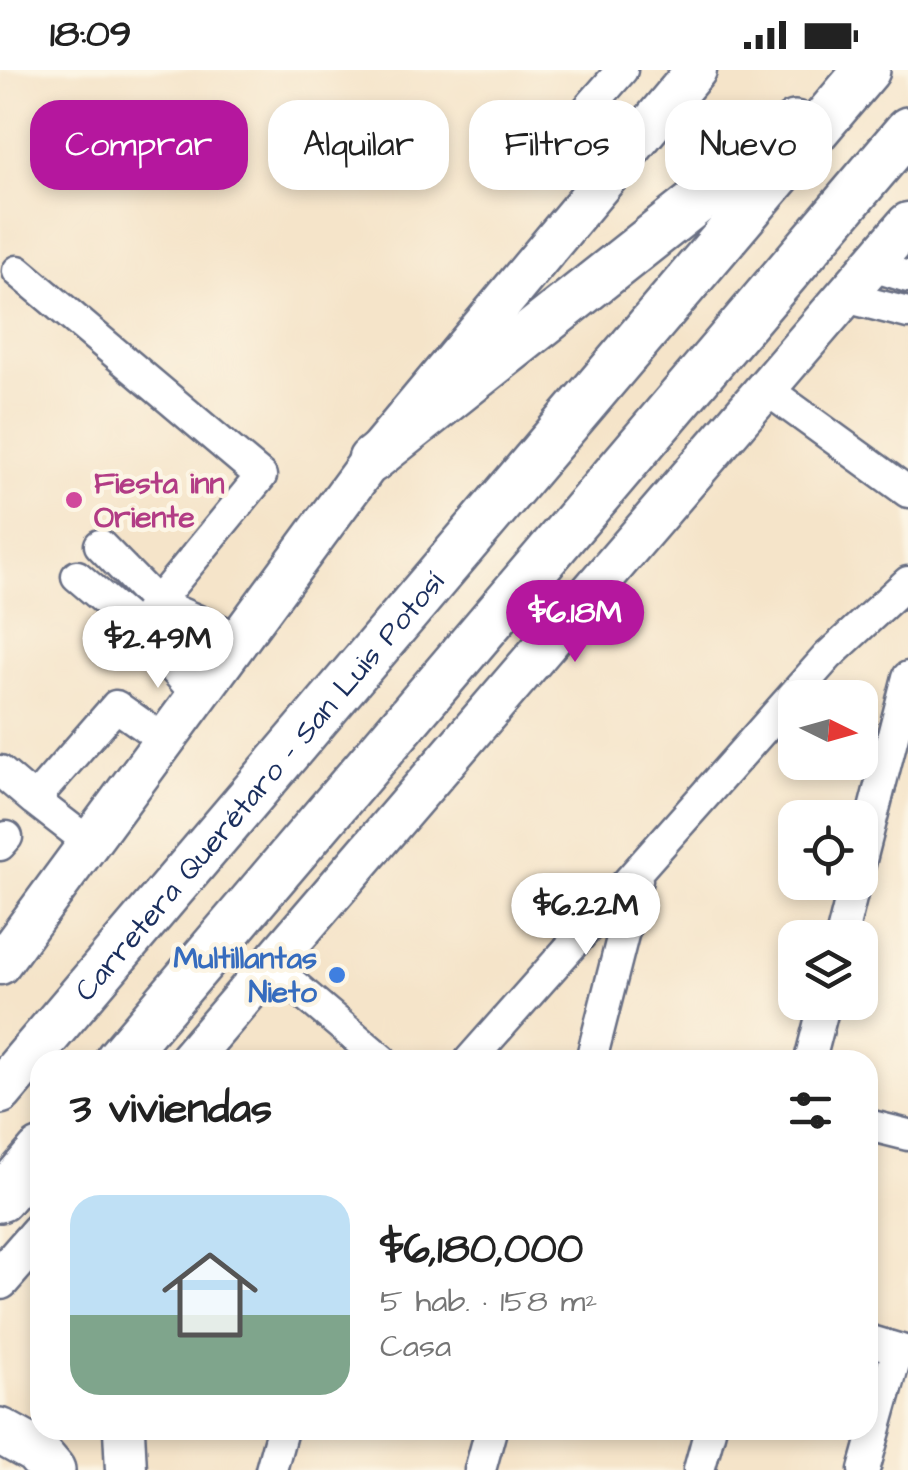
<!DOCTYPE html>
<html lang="es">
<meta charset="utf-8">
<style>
:root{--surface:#fff;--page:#f6f6f6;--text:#222;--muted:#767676;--accent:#b5179e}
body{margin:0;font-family:"Architects Daughter",sans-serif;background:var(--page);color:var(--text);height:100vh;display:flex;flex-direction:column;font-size:38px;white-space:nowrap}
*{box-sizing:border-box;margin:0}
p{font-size:32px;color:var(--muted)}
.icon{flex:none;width:55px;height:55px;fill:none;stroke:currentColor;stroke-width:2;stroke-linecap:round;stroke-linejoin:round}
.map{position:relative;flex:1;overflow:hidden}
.drawer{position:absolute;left:30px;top:980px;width:848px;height:390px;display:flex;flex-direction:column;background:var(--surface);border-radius:30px;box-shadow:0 5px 15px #0003}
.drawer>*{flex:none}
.hud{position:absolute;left:30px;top:30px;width:850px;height:90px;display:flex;gap:20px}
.needle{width:65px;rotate:95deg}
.tools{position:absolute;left:778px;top:610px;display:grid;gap:20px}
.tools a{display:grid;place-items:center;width:100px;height:100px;border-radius:20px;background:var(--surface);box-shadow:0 5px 15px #0003;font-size:50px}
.price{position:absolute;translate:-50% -85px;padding:0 22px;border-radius:35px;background:#fff;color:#222;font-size:32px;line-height:65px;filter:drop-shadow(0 2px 5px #0008)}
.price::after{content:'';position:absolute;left:50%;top:60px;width:30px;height:22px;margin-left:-15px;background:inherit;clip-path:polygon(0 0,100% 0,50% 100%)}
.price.active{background:var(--accent);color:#fff}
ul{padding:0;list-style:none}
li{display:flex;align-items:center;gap:30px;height:250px;padding:0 40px}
li span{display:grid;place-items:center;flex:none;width:280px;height:200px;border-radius:30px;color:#555}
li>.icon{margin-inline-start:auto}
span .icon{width:120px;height:120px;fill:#fffc;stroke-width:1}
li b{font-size:42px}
h2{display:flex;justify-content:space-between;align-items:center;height:120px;padding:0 40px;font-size:42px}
.tag{padding:0 35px;border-radius:30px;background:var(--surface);box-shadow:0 5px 15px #0003;font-size:35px;line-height:90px}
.tag.active{background:var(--accent);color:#fff}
.status{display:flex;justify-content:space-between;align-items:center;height:70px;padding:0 50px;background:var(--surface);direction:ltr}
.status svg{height:28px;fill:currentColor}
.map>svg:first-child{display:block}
</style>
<div class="status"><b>18:09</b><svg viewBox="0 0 49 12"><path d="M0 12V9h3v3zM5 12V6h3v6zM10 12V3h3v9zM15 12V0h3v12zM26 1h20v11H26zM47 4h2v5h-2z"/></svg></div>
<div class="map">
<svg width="908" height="1400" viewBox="0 0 908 1400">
<rect width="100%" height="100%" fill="#fcf5e5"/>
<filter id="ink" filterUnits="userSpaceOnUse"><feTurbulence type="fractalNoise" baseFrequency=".01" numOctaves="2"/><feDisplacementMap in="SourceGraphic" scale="20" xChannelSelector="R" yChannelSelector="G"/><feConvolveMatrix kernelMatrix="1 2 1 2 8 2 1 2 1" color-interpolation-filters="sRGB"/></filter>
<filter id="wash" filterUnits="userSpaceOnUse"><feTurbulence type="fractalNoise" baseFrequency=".0048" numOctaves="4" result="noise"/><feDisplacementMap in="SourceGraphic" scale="40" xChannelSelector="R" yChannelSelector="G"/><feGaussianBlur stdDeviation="2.25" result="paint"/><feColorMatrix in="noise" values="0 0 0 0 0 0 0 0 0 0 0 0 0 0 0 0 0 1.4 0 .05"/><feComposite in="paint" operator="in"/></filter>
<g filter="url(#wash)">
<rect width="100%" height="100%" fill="#f5e4c9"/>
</g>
<g filter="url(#ink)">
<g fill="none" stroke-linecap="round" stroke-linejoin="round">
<defs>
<path id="minor" d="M 573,56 L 622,0
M 872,196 L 908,207
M 18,201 L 261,406 L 137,557
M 845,227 L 908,243
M 766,319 L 908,422
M 100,475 L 157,533 L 238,568
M 77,506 L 137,557 L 198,626
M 0,701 L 34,730
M 87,771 L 34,730 L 116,636 L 164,670
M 0,775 L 7,767
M 860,794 L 908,607
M 841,868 L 855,812
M 270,895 L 382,990
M 470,990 L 828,586 L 908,512
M 591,990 L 637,810
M 810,990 L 825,932
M 868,1055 L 908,1065
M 868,1270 L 908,1282
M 271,1400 L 282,1360
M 480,1400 L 491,1360
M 699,1400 L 710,1360
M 864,1400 L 898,1279"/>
<path id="major" d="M 0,894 L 371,390 L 696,0
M 189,990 L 908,153
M 0,1209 L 40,1163
M 124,1360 L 126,1400"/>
<g id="highway">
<path d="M 371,390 L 795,54"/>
<path d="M 118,990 L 908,60"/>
<path id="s1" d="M 0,1021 L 867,0"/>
<path d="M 0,1129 L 40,1082"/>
<path d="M 0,1361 L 36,1381 L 52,1400"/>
</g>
</defs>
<!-- minor casing -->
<use href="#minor" stroke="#676e83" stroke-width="35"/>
<!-- major casing -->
<use href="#major" stroke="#676e83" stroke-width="45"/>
<!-- highway casing -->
<use href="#highway" stroke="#676e83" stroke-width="50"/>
<!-- minor -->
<use href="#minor" stroke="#fff" stroke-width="30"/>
<!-- major -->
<use href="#major" stroke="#fff" stroke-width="40"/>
<!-- highway -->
<use href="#highway" stroke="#fff" stroke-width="45"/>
</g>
</g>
<!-- markers -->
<circle fill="#d1479c" stroke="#fcf5e5" stroke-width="4" cx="74" cy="430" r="10"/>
<circle fill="#3f7fe0" stroke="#fcf5e5" stroke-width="4" cx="337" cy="905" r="10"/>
<g text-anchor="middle" stroke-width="9" stroke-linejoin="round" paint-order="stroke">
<!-- hotel labels -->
<g font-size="30" font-weight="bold" fill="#b23c85" stroke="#fcf5e5" text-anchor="start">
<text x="94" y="423">Fiesta inn<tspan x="94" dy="34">Oriente</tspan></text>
</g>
<!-- street labels -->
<g font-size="30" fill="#1b2f5e" stroke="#fcf5e5">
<text dy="10" stroke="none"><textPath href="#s1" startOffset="400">Carretera Querétaro - San Luis Potosí</textPath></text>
</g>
<!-- shop labels -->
<g font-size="30" font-weight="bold" fill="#366cbe" stroke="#fcf5e5" text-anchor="end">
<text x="317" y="898">Multillantas<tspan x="317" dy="34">Nieto</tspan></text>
</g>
</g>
</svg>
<div class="tools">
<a><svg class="needle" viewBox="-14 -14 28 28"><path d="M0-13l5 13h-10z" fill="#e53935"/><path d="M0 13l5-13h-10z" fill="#767676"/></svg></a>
<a><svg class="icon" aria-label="locate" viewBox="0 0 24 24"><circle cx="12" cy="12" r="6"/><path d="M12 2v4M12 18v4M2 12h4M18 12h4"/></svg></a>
<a><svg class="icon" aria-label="layers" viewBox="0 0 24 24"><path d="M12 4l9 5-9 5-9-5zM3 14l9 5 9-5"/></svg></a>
</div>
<b class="price active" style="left:575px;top:595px">$6.18M</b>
<b class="price" style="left:158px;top:621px">$2.49M</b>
<b class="price" style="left:586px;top:888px">$6.22M</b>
<div class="hud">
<a class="tag active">Comprar</a>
<a class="tag">Alquilar</a>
<a class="tag">Filtros</a>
<a class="tag">Nuevo</a>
</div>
<section class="drawer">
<h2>3 viviendas<svg class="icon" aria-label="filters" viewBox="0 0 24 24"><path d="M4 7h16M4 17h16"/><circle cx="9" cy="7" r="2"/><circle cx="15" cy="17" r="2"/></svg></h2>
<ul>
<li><span style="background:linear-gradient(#bfe0f5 60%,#7fa58c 0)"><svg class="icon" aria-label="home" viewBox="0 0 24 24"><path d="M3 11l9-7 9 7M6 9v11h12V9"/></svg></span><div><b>$6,180,000</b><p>5 hab. · 158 m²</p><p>Casa</p></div></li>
</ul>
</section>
</div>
